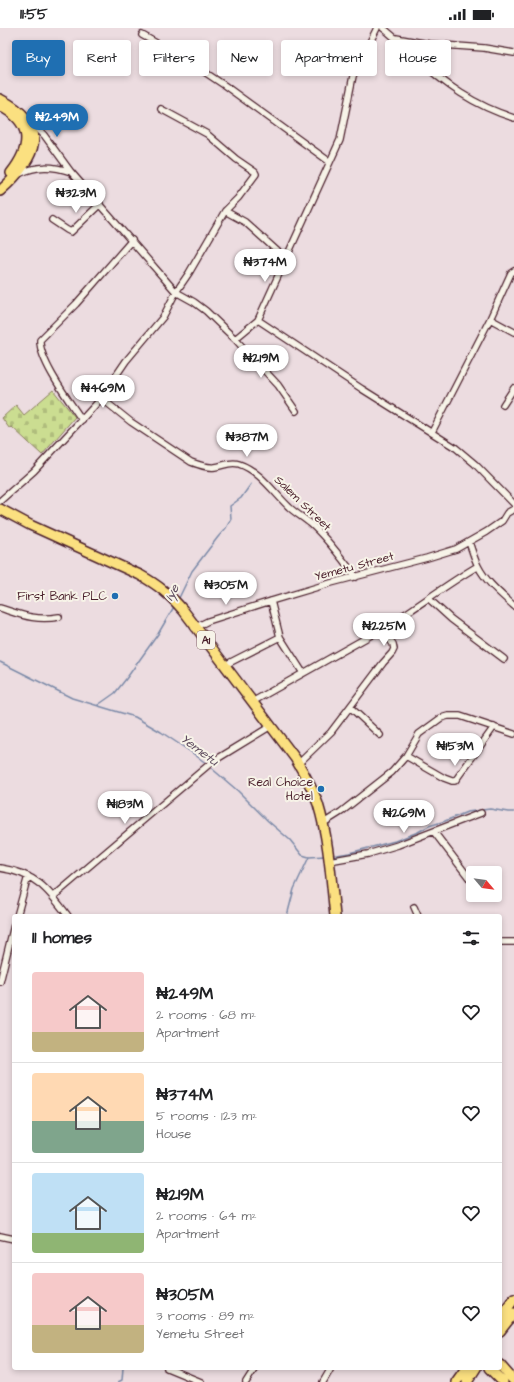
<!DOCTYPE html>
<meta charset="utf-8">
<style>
:root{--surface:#fff;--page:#f2f2f2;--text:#202124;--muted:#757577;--line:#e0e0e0;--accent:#1f6fb2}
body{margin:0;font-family:"Architects Daughter",sans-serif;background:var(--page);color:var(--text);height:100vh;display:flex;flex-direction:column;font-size:15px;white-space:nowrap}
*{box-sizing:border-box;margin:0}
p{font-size:13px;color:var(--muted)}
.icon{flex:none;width:22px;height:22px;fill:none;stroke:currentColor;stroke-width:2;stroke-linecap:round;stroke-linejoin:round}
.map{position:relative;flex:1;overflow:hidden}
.sheet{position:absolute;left:12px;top:886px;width:490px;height:456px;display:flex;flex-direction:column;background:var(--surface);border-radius:4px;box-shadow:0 2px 6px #0003}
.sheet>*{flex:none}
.top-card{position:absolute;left:12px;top:12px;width:490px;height:36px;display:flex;gap:8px}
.needle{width:26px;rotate:119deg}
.buttons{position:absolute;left:466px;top:838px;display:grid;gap:8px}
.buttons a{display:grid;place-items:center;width:36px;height:36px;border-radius:4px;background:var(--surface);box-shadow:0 2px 6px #0003;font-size:20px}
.price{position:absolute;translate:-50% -34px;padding:0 9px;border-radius:14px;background:#fff;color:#222;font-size:13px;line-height:26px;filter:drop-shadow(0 1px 2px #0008)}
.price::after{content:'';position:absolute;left:50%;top:24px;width:12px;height:9px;margin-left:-6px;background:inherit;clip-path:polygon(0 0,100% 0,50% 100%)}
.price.selected{background:var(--accent);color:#fff}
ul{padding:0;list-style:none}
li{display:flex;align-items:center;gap:12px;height:100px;padding:0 20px}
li+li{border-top:1px solid var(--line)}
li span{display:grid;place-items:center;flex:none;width:112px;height:80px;border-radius:4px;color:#555}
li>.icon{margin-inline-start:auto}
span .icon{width:48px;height:48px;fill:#fffc;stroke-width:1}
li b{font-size:17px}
h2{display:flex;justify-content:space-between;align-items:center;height:48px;padding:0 20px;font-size:17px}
.tag{padding:0 14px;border-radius:4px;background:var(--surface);box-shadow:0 2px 6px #0003;font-size:14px;line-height:36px}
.tag.selected{background:var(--accent);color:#fff}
.status{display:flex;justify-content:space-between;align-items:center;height:28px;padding:0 20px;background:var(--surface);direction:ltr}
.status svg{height:11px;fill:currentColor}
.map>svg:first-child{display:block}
</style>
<div class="status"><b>11:55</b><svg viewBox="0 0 49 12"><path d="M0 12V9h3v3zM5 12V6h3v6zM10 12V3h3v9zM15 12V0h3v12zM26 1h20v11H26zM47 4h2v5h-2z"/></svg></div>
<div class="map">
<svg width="514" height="1354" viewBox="0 0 514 1354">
<defs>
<pattern id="cemetery-stones" width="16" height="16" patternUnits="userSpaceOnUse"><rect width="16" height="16" fill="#cbdd91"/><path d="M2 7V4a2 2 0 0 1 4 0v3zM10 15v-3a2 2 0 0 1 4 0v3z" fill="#b0bd7d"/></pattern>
</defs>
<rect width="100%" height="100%" fill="#ecdce0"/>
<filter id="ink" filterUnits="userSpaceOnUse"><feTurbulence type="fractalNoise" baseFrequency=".025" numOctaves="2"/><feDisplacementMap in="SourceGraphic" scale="8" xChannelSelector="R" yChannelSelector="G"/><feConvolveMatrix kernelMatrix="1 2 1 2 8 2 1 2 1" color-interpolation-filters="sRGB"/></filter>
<g filter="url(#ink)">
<!-- cemetery -->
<path fill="url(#cemetery-stones)" stroke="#8a7e5e" d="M 53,362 L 75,389 L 42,427 L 12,399 L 9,400 L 2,390 L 16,377 L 24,387 Z"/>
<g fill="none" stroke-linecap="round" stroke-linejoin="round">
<!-- stream -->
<path stroke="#7c8aa8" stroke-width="1.5" d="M 178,572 L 192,543 L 218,509 L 226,500 L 231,491 L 230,478 L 241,470 L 251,456
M 0,634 L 72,670 L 135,689 L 161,704 L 191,724 L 207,736
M 98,677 L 115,665 L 126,651 L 158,606 L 175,577
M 210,739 L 238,763 L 268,793 L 290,812 L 302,827 L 309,829 L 325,828
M 331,828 L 349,825 L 395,813 L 418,804 L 429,798 L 445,793 L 467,784 L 490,781 L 508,784 L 514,784
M 287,888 L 294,861 L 309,829
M 118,1354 L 122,1352 L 123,1340"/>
<defs>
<path id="minor" d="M 383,0 C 395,9 404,19 415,29 C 446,57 473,77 514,90
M 142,7 L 188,33 L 224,57 L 330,134
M 396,10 L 429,16 L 484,20 L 514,25
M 30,93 L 44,107 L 71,144 L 176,264 L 194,274 L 206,283 L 235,311 L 258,292 L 340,112 L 353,48 L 377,0
M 19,146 C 37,137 53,138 71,144
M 225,183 L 245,194 L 285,230
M 52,192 L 67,202 L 71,204 L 100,176
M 490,291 L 514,304
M 258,292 L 362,361 L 456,420 L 475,436 L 514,476
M 235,311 L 278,357 L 296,383
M 101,370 L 131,394 L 191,434 C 199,437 207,440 215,439 C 223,438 230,433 239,436 C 260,443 273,464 289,479 C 295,485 304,490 311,496 C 328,511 342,531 356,549
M 503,377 L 514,360
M 82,392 C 70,374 39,333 40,312 L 76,276 L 132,212
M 432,404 L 490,291 L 511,245 L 514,243
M 0,473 L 34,443 L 98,374 L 126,333 L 163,289 L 176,264 L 189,245 L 225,183 L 238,170 L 256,146 L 255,144 L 236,131 L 207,106 L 161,81
M 469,514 C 472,522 474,530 478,538 C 486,554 501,566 514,578
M 429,571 L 451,591 L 504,631
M 271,573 L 280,609 L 303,645
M 0,580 C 22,587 35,593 59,589
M 194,600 L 208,593 L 271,573 L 331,555 L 427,530 L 456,521 L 486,504 L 502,493 L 507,485 L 514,481
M 225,637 L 280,609
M 252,674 L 382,601
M 350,679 L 380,707
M 406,728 L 444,750 L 452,753 L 455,753 L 494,699
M 298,736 L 331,704 L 383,635 L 392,625 L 394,621 L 393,616 L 382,601 C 415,581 445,557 478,538
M 322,796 L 341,784 L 392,744 L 406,728 L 419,706 L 441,690 L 448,688 L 460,688 L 514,706
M 434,804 L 473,855
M 329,833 L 368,826 L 398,817 L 481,785
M 0,840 C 35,845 48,861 68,888
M 54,868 L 212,734 L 271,698
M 414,879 L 418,888
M 17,888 L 28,848
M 500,914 L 514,914
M 0,954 L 14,897
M 0,1208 L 14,1211
M 167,1340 L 201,1354
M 246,1354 L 255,1340
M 323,1354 L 330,1342 L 329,1340"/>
<path id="trunk" d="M 0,71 C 53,98 36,131 0,163
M 0,78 C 33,95 32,118 11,145
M 0,481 L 30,497 L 140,547 C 158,557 169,566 183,582 L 295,730 C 304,745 312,759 318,776 C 329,812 331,851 335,888
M 500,1290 L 514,1271
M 500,1303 L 514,1285
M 500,1337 L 514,1353
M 489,1340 L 503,1354
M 456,1354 L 466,1340
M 467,1354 L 476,1340"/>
</defs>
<!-- minor casing -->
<use href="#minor" stroke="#4a1f2b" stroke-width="8"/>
<!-- trunk casing -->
<use href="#trunk" stroke="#4a1f2b" stroke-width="12"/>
<!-- minor -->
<use href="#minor" stroke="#f7f3e8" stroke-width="5.5"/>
<!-- trunk -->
<use href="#trunk" stroke="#fbe080" stroke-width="9"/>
</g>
</g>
<!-- markers -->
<g fill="#1f6fb2" stroke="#f7f3e8" stroke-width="1.5">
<circle cx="115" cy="568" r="4"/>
<circle cx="321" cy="761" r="4"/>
</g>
<g text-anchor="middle" stroke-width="4" stroke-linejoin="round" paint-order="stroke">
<!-- shield labels -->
<rect fill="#f7f3e8" stroke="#7e5f64" stroke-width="1" x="197" y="603" width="18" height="18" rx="3"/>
<g font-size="11" font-weight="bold" fill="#4a1f2b">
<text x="206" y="616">A1</text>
</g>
<!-- street labels -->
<g font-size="12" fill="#4a1f2b" stroke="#f7f3e8">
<text transform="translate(303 475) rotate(44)" y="4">Salem Street</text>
<text transform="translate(354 538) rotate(-15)" y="4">Yemetu Street</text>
</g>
<!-- poi labels -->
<g font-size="12" fill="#4a1f2b" stroke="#f7f3e8" text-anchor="end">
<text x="107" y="572">First Bank PLC</text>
<text x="313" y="758">Real Choice<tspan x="313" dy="14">Hotel</tspan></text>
</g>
<!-- water labels -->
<g font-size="13" font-style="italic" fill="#5f4c5f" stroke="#f7f3e8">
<text transform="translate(171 564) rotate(-62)" y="5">Iye</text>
<text transform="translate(200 721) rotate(37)" y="5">Yemetu</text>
</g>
</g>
</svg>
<div class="buttons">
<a><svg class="needle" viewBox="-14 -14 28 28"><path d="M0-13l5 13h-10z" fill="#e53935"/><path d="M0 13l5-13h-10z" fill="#757577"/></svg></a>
</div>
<b class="price selected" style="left:57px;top:110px">₦249M</b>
<b class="price" style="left:76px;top:186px">₦323M</b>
<b class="price" style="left:265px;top:255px">₦374M</b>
<b class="price" style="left:261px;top:351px">₦219M</b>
<b class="price" style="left:103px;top:381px">₦469M</b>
<b class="price" style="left:247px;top:430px">₦387M</b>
<b class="price" style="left:226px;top:578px">₦305M</b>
<b class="price" style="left:384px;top:619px">₦225M</b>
<b class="price" style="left:455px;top:739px">₦153M</b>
<b class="price" style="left:125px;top:797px">₦183M</b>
<b class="price" style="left:404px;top:806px">₦269M</b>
<div class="top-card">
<a class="tag selected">Buy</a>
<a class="tag">Rent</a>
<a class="tag">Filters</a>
<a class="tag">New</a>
<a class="tag">Apartment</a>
<a class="tag">House</a>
</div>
<section class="sheet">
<h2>11 homes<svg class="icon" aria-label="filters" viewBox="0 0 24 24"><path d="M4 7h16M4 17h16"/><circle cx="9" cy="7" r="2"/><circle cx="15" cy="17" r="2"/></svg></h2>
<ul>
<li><span style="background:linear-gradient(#f6c9c9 75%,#c2b280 0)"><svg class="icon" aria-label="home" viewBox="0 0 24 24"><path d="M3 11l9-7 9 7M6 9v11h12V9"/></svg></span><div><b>₦249M</b><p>2 rooms · 68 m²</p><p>Apartment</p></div><svg class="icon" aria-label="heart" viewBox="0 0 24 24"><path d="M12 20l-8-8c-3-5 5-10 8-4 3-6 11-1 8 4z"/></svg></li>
<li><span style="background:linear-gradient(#ffd9b3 60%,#7fa58c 0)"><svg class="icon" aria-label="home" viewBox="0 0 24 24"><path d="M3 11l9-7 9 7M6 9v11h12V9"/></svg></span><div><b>₦374M</b><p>5 rooms · 123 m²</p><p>House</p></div><svg class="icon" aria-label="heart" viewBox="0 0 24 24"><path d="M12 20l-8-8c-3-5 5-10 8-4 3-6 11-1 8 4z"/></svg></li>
<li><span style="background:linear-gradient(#bfe0f5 75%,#8fb573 0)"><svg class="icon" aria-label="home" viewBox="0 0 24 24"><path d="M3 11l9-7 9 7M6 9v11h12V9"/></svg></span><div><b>₦219M</b><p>2 rooms · 64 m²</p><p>Apartment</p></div><svg class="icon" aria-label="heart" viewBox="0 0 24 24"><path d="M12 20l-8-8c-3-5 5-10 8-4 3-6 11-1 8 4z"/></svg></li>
<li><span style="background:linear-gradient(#f6c9c9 65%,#c2b280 0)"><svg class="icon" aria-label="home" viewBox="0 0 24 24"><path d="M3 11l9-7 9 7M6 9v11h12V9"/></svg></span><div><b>₦305M</b><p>3 rooms · 89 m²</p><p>Yemetu Street</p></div><svg class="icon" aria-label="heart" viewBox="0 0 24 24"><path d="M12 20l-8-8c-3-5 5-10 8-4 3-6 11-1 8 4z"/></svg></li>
</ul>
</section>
</div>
